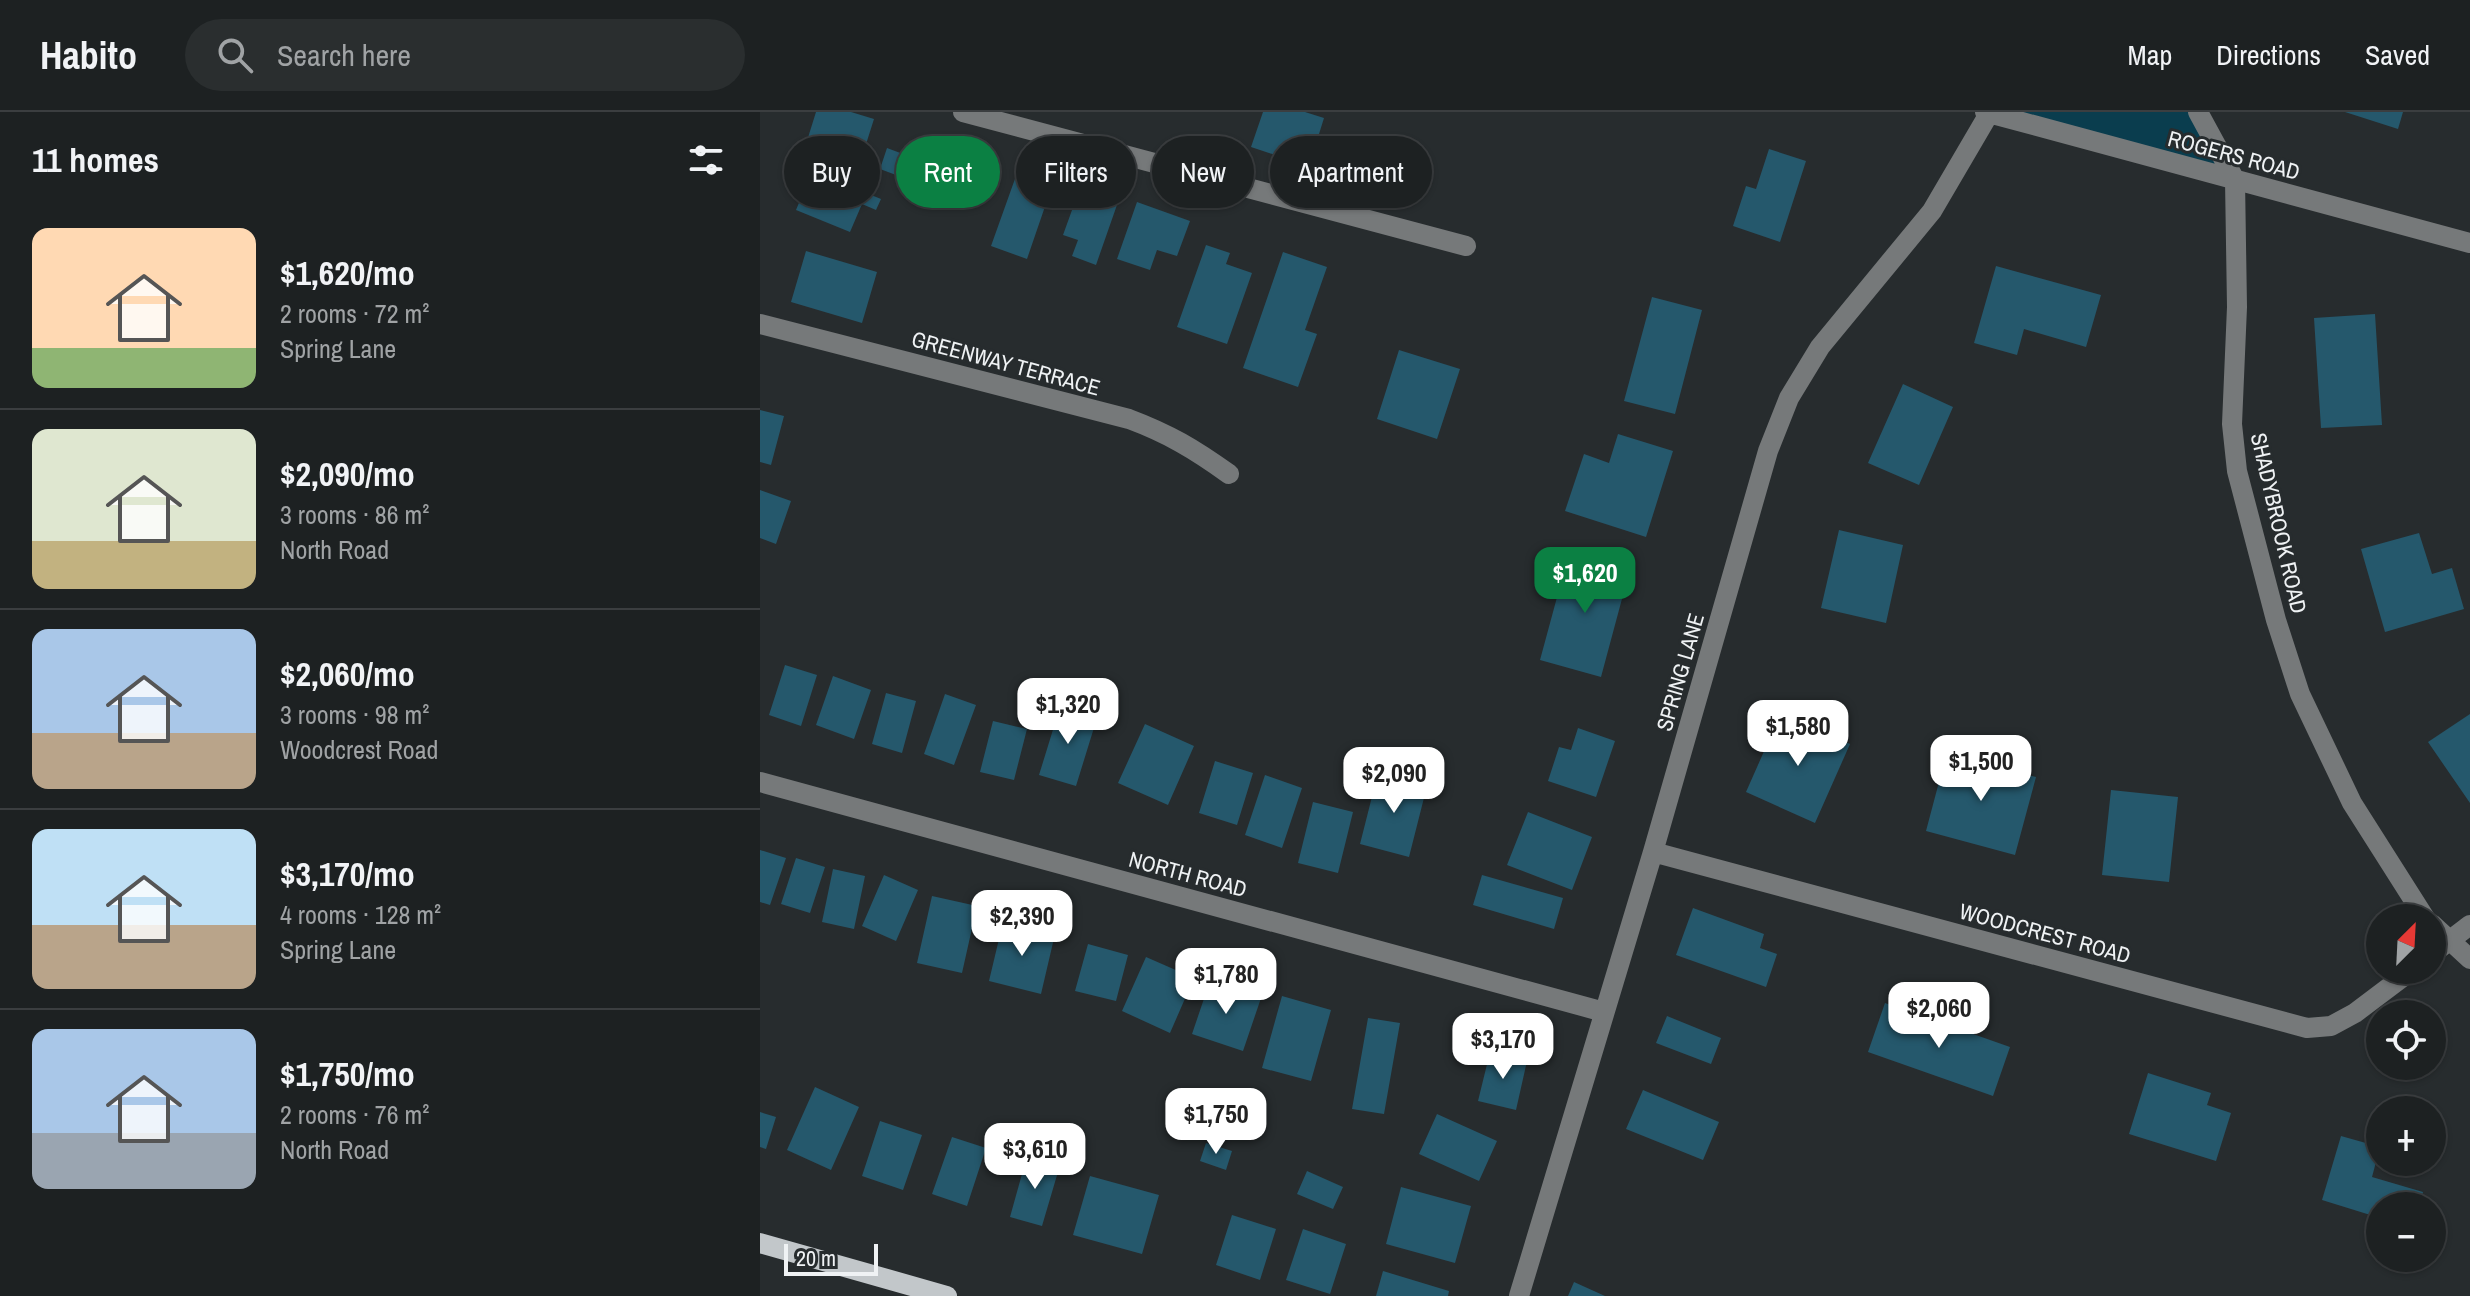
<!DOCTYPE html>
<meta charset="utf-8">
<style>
:root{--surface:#1d2122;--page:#2a2e2f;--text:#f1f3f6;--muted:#a0a3a5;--line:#3b3e40;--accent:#0b8043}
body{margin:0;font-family:"Archivo Narrow",sans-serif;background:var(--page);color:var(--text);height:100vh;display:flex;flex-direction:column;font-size:30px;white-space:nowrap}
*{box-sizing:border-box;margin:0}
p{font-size:26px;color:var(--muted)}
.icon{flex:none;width:44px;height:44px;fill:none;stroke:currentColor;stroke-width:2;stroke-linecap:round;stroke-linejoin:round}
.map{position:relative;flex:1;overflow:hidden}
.details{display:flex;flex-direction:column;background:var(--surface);width:760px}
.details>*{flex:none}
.hud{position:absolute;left:24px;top:24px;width:760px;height:72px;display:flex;gap:16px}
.needle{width:52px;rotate:24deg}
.fabs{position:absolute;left:1606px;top:792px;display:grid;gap:16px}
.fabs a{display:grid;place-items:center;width:80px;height:80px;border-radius:50%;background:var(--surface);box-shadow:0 2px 6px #0004,0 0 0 2px var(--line);font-size:40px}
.scale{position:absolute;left:24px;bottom:20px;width:94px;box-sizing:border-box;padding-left:8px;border:4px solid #eff2f4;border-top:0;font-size:22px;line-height:28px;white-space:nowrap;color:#eff2f4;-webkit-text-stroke:6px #272c2e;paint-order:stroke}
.price{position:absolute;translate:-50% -68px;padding:0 18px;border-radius:16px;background:#fff;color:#222;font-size:26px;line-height:52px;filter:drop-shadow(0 2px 4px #0008)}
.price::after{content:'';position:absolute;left:50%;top:48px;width:24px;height:18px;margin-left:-12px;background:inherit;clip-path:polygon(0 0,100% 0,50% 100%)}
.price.on{background:var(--accent);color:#fff}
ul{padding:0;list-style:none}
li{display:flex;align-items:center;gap:24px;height:200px;padding:0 32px}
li+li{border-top:2px solid var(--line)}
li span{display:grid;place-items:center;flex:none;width:224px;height:160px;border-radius:16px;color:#555}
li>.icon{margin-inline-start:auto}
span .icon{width:96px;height:96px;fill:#fffc;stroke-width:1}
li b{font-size:34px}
h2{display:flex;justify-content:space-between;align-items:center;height:96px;padding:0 32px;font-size:34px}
.chip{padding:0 28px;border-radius:36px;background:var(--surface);box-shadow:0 2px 6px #0004,0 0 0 2px var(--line);font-size:28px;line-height:72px}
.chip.on{background:var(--accent);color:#fff}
header{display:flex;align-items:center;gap:48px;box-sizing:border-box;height:112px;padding:0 40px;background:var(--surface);border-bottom:2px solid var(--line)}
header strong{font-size:38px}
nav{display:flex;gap:44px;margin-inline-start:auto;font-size:28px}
.search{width:560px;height:72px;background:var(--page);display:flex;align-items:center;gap:20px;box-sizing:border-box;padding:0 28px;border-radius:44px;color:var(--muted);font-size:30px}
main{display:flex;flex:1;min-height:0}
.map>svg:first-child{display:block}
</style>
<header>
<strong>Habito</strong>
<div class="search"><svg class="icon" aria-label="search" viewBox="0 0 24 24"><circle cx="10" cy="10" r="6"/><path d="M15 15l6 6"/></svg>Search here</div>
<nav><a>Map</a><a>Directions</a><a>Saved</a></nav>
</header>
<main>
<section class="details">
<h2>11 homes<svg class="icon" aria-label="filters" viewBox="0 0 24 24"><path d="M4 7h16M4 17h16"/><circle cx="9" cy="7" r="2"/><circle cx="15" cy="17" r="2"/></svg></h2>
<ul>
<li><span style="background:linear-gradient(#ffd9b3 75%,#8fb573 0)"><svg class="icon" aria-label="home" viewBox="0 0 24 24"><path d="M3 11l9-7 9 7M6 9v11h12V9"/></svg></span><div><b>$1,620/mo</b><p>2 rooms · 72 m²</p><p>Spring Lane</p></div></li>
<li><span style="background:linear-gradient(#dfe7d0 70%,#c2b280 0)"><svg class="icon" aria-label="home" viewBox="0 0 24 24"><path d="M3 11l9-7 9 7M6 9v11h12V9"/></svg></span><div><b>$2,090/mo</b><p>3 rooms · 86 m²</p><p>North Road</p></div></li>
<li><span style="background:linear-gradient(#a9c7e8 65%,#b9a48a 0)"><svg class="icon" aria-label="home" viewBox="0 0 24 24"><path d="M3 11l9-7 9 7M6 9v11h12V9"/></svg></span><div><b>$2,060/mo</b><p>3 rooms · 98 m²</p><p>Woodcrest Road</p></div></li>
<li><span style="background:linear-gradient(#bfe0f5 60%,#b9a48a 0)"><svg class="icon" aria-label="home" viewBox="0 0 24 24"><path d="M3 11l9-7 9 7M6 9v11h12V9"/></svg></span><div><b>$3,170/mo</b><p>4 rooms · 128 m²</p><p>Spring Lane</p></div></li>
<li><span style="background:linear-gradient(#a9c7e8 65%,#9aa5b1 0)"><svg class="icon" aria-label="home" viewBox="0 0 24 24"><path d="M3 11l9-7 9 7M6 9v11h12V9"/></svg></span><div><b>$1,750/mo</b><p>2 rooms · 76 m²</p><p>North Road</p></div></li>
</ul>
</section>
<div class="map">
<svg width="1710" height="1184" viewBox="0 0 1710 1184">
<rect width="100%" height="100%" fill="#272c2e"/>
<!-- green -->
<path fill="#0a3d4e" d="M 1251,0 L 1429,0 L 1462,57 Z"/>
<!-- building -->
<path fill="#25586c" d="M 56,0 L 91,0 L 114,7 L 101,48 L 46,32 Z
M 503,0 L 545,0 L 564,6 L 549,54 L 491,35 Z
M 1585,0 L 1643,0 L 1638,17 Z
M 127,36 L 151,45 L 144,66 L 120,57 Z
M 1009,37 L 1046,49 L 1020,130 L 973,114 L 986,74 L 996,77 Z
M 52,59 L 121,87 L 116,98 L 102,92 L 90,120 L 36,98 Z
M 256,64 L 291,77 L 267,147 L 231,134 Z
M 320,76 L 358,90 L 336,153 L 312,144 L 318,128 L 303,123 Z
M 377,90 L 430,109 L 417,144 L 397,138 L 390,158 L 357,147 Z
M 446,133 L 470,141 L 466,152 L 492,161 L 467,232 L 417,215 Z
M 46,139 L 117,160 L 102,211 L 31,190 Z
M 523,140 L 567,155 L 545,218 L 557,222 L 538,275 L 483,256 Z
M 1236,154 L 1341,183 L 1326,235 L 1264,217 L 1257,243 L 1214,231 Z
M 892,185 L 942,198 L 915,302 L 864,289 Z
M 1615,202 L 1622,313 L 1561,316 L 1554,206 Z
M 639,238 L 700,257 L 677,327 L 617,307 Z
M 1143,272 L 1193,295 L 1159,373 L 1108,351 Z
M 0,298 L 24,304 L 11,353 L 0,350 Z
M 858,322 L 913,339 L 886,425 L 805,399 L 824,342 L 849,351 Z
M 0,378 L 31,389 L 16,432 L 0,426 Z
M 1079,418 L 1143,433 L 1126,511 L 1061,496 Z
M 1659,421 L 1672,462 L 1692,456 L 1704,497 L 1625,520 L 1601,437 Z
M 809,441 L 870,457 L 841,565 L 780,548 Z
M 25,553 L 57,563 L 41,614 L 9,603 Z
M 73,564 L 111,578 L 94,627 L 56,613 Z
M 126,581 L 156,589 L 142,641 L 112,632 Z
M 185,582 L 216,593 L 194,653 L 164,642 Z
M 300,595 L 337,606 L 316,674 L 279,663 Z
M 1021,601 L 1090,632 L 1055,711 L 986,680 Z
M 1710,602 L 1710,691 L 1668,630 Z
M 233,609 L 267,617 L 254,668 L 220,660 Z
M 385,612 L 434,634 L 408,693 L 358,671 Z
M 818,616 L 855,629 L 836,685 L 788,669 L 799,635 L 811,638 Z
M 1188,636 L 1236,649 L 1235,655 L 1276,665 L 1255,743 L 1166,719 Z
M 455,649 L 493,661 L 477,713 L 439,701 Z
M 618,661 L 667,674 L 649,745 L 600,732 Z
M 505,663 L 542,676 L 522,736 L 485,723 Z
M 1351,678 L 1418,685 L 1409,770 L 1342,763 Z
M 553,690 L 593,700 L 578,761 L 538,751 Z
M 768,700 L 832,725 L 812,778 L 747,753 Z
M 0,738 L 26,746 L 10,793 L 0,790 Z
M 36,746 L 65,755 L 50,801 L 21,792 Z
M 73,757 L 105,764 L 94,817 L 62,810 Z
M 124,763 L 158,778 L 136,829 L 102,814 Z
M 722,763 L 803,786 L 794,817 L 713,793 Z
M 172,784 L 217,794 L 202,861 L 157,851 Z
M 933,796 L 1004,822 L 1000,836 L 1017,842 L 1006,875 L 916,843 Z
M 243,810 L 295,822 L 281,882 L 229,869 Z
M 328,832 L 368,843 L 356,889 L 315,879 Z
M 386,845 L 434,866 L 410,921 L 362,899 Z
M 450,869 L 501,886 L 483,939 L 432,922 Z
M 522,884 L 571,898 L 551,969 L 502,956 Z
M 1125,891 L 1250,935 L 1233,984 L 1108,940 Z
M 907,904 L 961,926 L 951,952 L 896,931 Z
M 608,906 L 640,911 L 624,1002 L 592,997 Z
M 730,940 L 767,949 L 756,998 L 718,989 Z
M 1388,961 L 1451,981 L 1447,993 L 1471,1001 L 1456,1049 L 1369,1022 Z
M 55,975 L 99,995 L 71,1058 L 27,1038 Z
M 883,978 L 959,1010 L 943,1048 L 866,1017 Z
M 0,1000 L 16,1005 L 6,1037 L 0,1035 Z
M 677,1002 L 737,1029 L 719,1069 L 659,1042 Z
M 120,1009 L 162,1023 L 143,1078 L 102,1064 Z
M 1581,1024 L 1620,1035 L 1612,1065 L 1663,1080 L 1659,1094 L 1620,1094 L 1620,1106 L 1562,1088 Z
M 192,1025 L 226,1036 L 207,1094 L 172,1082 Z
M 446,1031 L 472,1039 L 466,1058 L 440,1049 Z
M 267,1044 L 300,1053 L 282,1114 L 250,1105 Z
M 547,1059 L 583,1075 L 573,1097 L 537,1082 Z
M 330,1064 L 399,1083 L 382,1142 L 313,1123 Z
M 641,1075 L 711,1094 L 695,1151 L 626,1132 Z
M 472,1103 L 516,1117 L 500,1168 L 456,1153 Z
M 543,1117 L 586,1132 L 570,1182 L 526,1168 Z
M 623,1159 L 689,1179 L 688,1184 L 616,1184 Z
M 814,1170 L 845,1184 L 808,1184 Z"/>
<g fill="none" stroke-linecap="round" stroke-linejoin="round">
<!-- minor -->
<path stroke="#76797a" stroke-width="20" d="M 203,0 L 706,134
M 1225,0 L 1710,131
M 1438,0 L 1475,68 L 1477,195 L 1472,312 L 1477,359 L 1516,508 L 1540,582 L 1592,691 L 1665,806
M 0,212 L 369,307 C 409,322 434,337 469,362
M 0,670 L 844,900
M 893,740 L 1547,916 L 1571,914 L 1595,901 L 1652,858
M 1672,812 L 1710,847
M 1672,842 L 1710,813
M 759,1184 L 893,740 L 1008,339 L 1029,286 L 1060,235 L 1172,99 L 1230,0"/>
<!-- major -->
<path stroke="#c2c7ca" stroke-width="20" d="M 0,1131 L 187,1184"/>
</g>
<g text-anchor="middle" stroke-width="6" stroke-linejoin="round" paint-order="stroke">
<!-- street labels -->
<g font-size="22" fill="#eff2f4" stroke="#272c2e">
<text transform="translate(1474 43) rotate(15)" y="8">ROGERS ROAD</text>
<text transform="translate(246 251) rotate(15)" y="8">GREENWAY TERRACE</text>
<text transform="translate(1519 411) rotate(77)" y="8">SHADYBROOK ROAD</text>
<text transform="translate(920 560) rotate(-74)" y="8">SPRING LANE</text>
<text transform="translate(428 762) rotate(15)" y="8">NORTH ROAD</text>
<text transform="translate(1285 821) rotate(15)" y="8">WOODCREST ROAD</text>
</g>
</g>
</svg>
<div class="fabs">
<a><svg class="needle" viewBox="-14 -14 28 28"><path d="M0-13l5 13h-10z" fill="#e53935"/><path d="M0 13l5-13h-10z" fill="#a0a3a5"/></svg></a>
<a><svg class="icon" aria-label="locate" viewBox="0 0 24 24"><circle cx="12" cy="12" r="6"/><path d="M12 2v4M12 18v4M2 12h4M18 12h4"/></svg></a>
<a>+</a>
<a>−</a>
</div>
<div class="scale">20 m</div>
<b class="price on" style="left:825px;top:503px">$1,620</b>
<b class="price" style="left:308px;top:634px">$1,320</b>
<b class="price" style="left:1038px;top:656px">$1,580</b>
<b class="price" style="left:1221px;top:691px">$1,500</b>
<b class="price" style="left:634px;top:703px">$2,090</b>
<b class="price" style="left:262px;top:846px">$2,390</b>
<b class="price" style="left:466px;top:904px">$1,780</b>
<b class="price" style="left:1179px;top:938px">$2,060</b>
<b class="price" style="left:743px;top:969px">$3,170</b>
<b class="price" style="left:456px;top:1044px">$1,750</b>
<b class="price" style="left:275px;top:1079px">$3,610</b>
<div class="hud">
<a class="chip">Buy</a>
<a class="chip on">Rent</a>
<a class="chip">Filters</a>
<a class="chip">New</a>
<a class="chip">Apartment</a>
</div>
</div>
</main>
